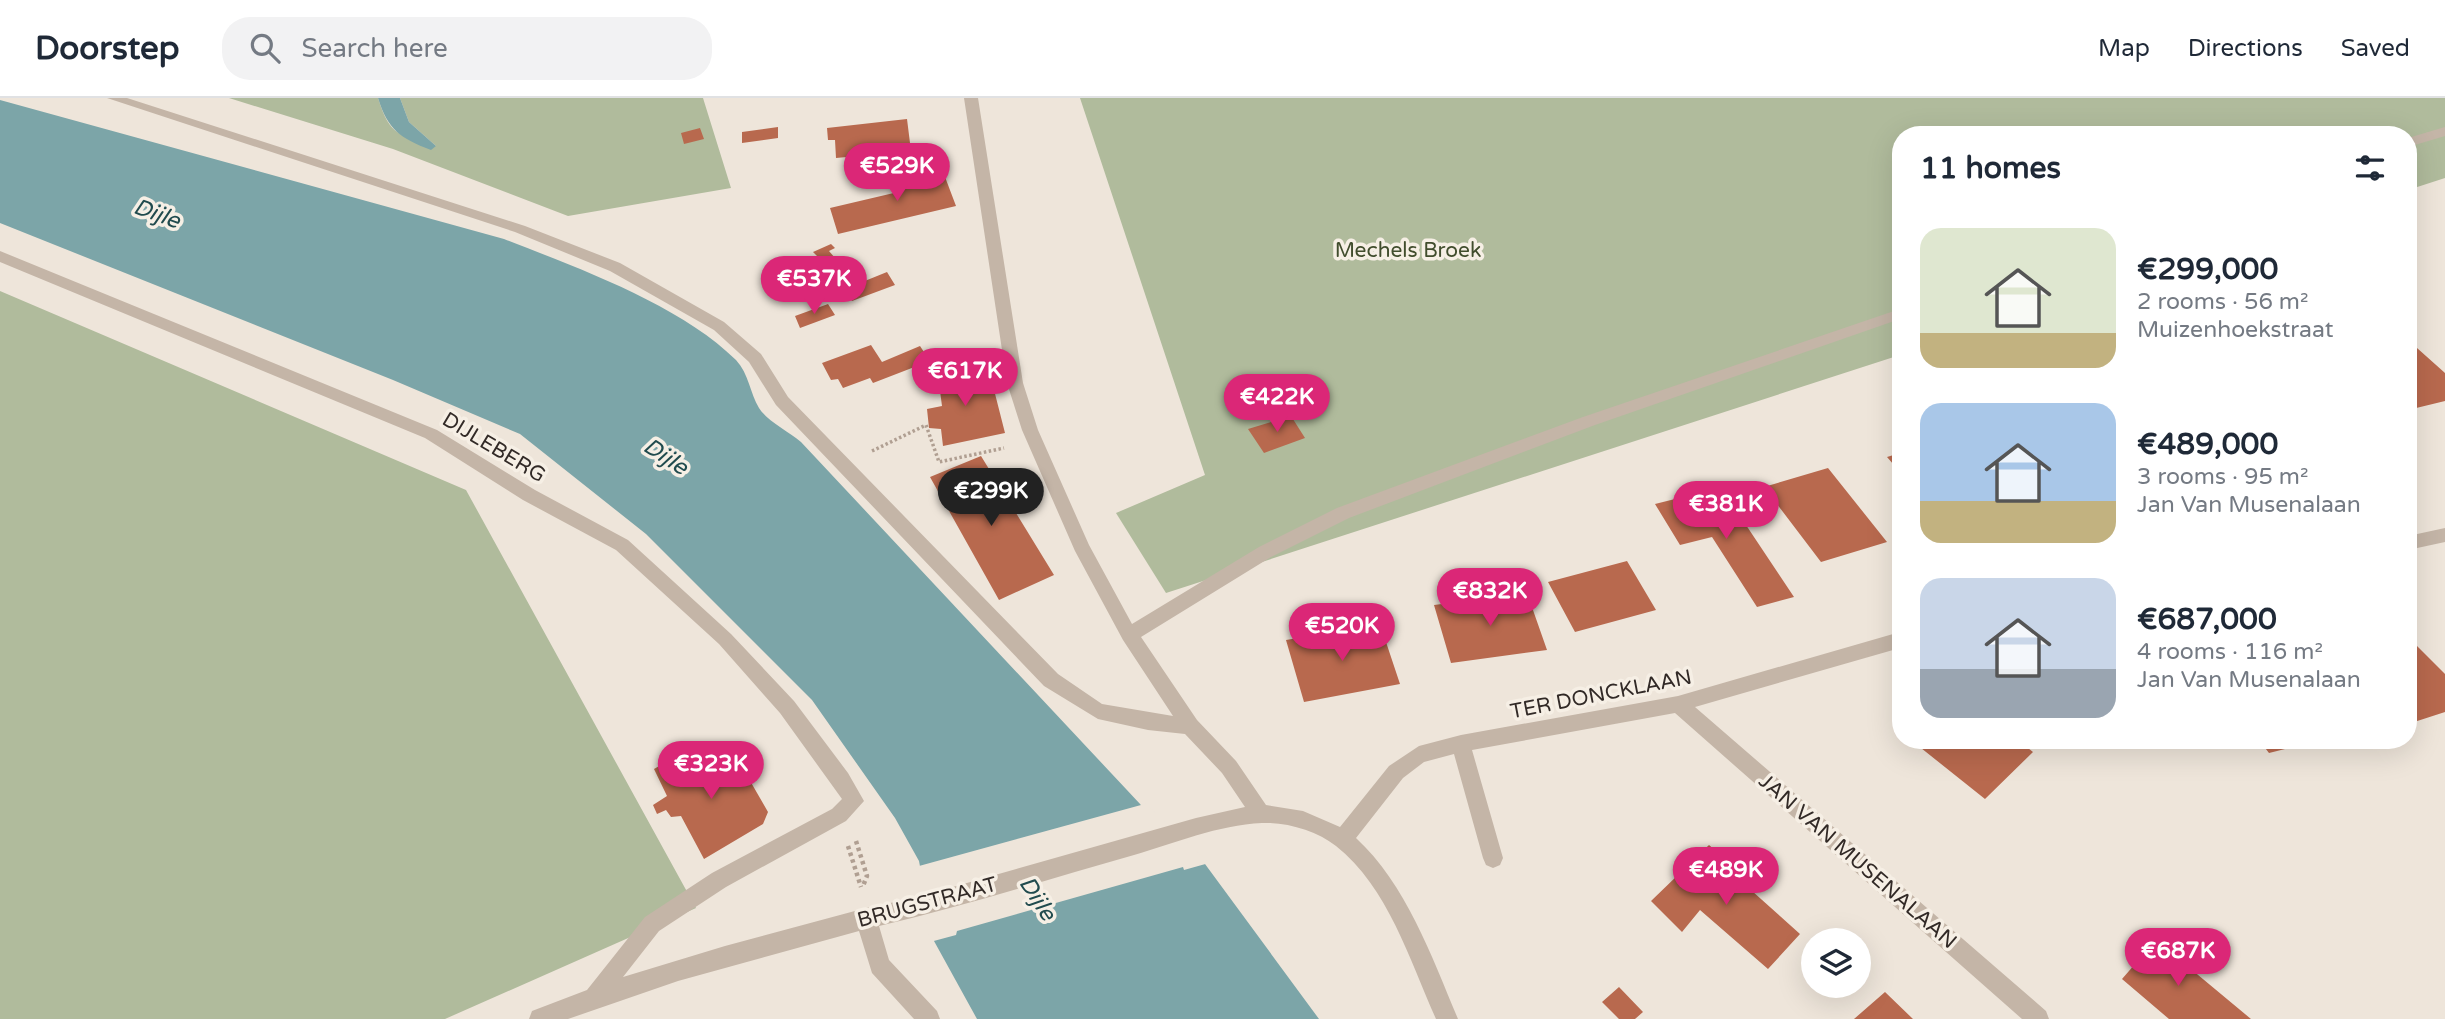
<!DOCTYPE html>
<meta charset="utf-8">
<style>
:root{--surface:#fff;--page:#f2f2f3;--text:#1f2937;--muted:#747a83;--line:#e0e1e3;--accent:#db2777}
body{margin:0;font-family:"Varela Round",sans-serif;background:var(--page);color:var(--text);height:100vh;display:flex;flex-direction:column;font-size:26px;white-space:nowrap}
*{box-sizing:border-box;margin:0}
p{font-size:23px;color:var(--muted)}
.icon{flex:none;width:38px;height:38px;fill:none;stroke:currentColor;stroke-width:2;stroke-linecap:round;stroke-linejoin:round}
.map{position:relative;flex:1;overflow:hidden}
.drawer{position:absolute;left:1892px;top:28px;width:525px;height:623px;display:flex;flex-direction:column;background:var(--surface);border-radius:28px;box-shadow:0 7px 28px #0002}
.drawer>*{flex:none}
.tools{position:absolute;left:1801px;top:830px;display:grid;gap:14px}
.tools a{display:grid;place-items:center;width:70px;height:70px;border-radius:50%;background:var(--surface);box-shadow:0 7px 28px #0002;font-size:35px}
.price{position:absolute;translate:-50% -60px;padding:0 16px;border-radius:24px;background:var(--accent);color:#fff;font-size:23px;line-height:46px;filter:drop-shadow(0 2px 4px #0008)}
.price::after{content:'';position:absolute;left:50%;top:42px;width:21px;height:16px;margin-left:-10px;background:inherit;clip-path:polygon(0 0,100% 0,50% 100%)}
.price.selected{background:#222;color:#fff}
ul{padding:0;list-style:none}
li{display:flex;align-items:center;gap:21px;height:175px;padding:0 28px}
li span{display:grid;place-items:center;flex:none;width:196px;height:140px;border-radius:21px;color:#555}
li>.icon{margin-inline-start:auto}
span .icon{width:84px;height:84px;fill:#fffc;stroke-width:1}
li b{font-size:30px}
h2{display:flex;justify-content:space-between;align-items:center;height:84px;padding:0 28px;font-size:30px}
header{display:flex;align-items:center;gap:42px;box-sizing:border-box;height:98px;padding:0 35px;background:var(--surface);border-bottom:2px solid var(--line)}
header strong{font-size:33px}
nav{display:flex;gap:38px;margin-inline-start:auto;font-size:24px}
.search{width:490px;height:63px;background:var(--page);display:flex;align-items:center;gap:18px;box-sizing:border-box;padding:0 24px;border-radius:28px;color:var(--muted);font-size:26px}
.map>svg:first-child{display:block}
</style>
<header>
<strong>Doorstep</strong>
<div class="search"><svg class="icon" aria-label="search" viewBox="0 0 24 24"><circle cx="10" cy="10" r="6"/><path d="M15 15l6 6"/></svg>Search here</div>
<nav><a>Map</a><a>Directions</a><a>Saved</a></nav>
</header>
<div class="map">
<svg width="2445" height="921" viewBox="0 0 2445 921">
<rect width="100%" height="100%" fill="#eee5da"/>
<!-- green -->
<path fill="#b0bb9c" d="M 229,0 L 378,0 C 390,39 400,37 436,48 L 409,24 L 400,0 L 703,0 L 731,90 L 568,118 L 393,51 Z
M 1080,0 L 2445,0 L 2445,80 L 2408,92 L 2408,37 L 1900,37 L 1900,257 L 1166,495 L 1116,415 L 1205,377 Z
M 0,193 L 466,392 L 696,810 L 445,921 L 0,921 Z"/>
<!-- water -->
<path fill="#7ca5a8" d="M 378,0 L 400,0 L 409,24 L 436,48 L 431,52 C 400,40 388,32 378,0 Z
M 0,2 L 504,141 C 578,170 679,206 736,262 C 749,276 750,295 759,310 C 767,323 789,334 801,344 L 1141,707 L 1205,766 L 1319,921 L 977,921 L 934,843 L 919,763 L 895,720 L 812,602 L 646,436 L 520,336 L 393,282 L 0,125 Z"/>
<!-- pier -->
<path fill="#eee5da" d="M 1143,703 L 1209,765 L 1184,772 L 1183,769 L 957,833 L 956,837 L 930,844 L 915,766 L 918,765 L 919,768 L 1141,707 L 1140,704 Z"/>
<!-- building -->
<path fill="#b8694e" d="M 907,21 L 911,53 L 836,60 L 835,42 L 828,42 L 827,30 Z
M 778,29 L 778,40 L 742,45 L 742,34 Z
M 700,30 L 704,41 L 684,46 L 681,35 Z
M 942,71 L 956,108 L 838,136 L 830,110 L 898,94 L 894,82 Z
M 831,146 L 835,150 L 829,153 L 841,167 L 826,173 L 823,169 L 812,173 L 808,166 L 819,160 L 813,154 Z
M 887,174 L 895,187 L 852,203 L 845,191 Z
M 828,206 L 835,217 L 800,230 L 795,218 Z
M 871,247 L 882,264 L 920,248 L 930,263 L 873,285 L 870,280 L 843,290 L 838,281 L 831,282 L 822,265 Z
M 2417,250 L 2445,275 L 2445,303 L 2408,312 L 2408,252 Z
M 956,266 L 960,282 L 971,279 L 972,283 L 991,280 L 1005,335 L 943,348 L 941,331 L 929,330 L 927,311 L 942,308 L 937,270 Z
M 1291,318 L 1305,340 L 1264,355 L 1248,331 Z
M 1900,355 L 1900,374 L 1887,359 Z
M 981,358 L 1054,477 L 999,502 L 930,379 Z
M 1828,370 L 1887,444 L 1821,464 L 1764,389 Z
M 1719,390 L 1748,430 L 1794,499 L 1757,509 L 1712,439 L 1680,447 L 1655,406 Z
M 1627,463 L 1656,512 L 1575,534 L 1548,484 Z
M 1527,495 L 1547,552 L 1451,565 L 1434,507 Z
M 1380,526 L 1400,586 L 1304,604 L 1286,542 Z
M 2408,539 L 2445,576 L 2445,614 L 2408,626 Z
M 1929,642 L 2018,642 L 2033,654 L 1985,701 L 1921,650 Z
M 2259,642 L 2317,642 L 2317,643 L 2269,655 Z
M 685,653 L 698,675 L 734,655 L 768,714 L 763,726 L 704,761 L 681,718 L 671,719 L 666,712 L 657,716 L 653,707 L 667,698 L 654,671 Z
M 1709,747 L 1737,771 L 1733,776 L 1800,836 L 1768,871 L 1700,812 L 1682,834 L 1651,803 Z
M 2156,842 L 2251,921 L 2169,921 L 2122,881 Z
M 1619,889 L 1643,914 L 1635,921 L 1619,921 L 1602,904 Z
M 1885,894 L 1913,921 L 1854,921 Z"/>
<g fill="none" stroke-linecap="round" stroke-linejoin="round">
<!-- path-far1 -->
<path stroke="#b09f92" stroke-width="3.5" stroke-dasharray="2.5 2.5" stroke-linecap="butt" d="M 872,353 L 926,327 L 939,364 L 1004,350"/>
<!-- path -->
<path stroke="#b09f92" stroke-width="4.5" stroke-dasharray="3.5 3.5" stroke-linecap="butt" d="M 856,743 L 867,778 L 863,788
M 848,748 L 861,789"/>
<!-- minor -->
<path fill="#c4b5a7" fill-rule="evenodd" d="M 107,0 L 127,0 L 525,128 L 620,165 L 724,224 L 761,256 L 788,299 L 1058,576 L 1102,606 L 1173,618 L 1123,542 L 1075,453 L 1022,332 L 1007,285 L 964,0 L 978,0 L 1023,285 L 1038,332 L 1089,447 L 1132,526 L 1259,449 L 1337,410 L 1583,319 L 1900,211 L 1900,221 L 1595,327 L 1349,420 L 1271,459 L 1141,539 L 1197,622 L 1236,663 L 1266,707 L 1303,713 L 1340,729 L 1389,668 L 1419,648 L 1461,637 L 1678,598 L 1900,534 L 1900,550 L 1695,609 L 2046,913 L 2049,921 L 2022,921 L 1675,615 L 1472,652 L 1503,760 L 1500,767 L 1493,770 L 1486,767 L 1483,760 L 1454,656 L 1424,664 L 1403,680 L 1356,740 C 1406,786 1432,859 1458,921 L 1436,921 C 1410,863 1388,789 1336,748 C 1317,733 1287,724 1262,725 C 1218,727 1175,745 1134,757 C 1049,781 965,808 879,828 L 889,862 L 937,913 L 940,921 L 914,921 L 872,875 L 859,833 L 678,883 L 568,921 L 529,921 L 532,913 L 587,892 L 645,819 L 712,775 L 832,711 L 842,701 L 780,615 L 719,546 L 616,452 L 523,402 L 425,340 L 0,164 L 0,153 L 437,332 L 535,392 L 628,442 L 731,536 L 794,603 L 848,675 L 864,703 L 846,723 L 726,789 L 659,833 L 623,879 L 725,848 L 866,810 L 914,800 L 1196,720 L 1245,709 L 1222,675 L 1185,636 L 1148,632 L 1098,621 L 1044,588 L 776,307 L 749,264 L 714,232 L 610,173 L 515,134 Z
M 2445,29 L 2445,38 L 2408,49 L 2408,40 Z
M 2445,430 L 2445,444 L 2408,452 L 2408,438 Z"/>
</g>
<g text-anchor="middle" stroke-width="7" stroke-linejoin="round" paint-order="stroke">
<!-- park labels -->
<g font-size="21" fill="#414d2d" stroke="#f6efe5">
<text x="1408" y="159">Mechels Broek</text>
</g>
<!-- street labels -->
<g font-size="21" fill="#322a27" stroke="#f6efe5">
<text transform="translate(494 349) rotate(31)" y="7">DIJLEBERG</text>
<text transform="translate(1601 596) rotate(-11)" y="7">TER DONCKLAAN</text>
<text transform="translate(1858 763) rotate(41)" y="7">JAN VAN MUSENALAAN</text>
<text transform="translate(927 804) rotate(-15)" y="7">BRUGSTRAAT</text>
</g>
<!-- water labels -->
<g font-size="23" font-style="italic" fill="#214b4e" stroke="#f6efe5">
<text transform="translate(157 115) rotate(20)" y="8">Dijle</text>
<text transform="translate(666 358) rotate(33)" y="8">Dijle</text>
<text transform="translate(1038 800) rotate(57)" y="8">Dijle</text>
</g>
</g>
</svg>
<div class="tools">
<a><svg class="icon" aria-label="layers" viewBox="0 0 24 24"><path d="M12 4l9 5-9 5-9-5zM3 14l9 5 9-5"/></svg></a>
</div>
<b class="price" style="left:897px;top:105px">€529K</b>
<b class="price" style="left:814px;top:218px">€537K</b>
<b class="price" style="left:965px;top:310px">€617K</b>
<b class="price" style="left:1277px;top:336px">€422K</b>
<b class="price selected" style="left:991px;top:430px">€299K</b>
<b class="price" style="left:1726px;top:443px">€381K</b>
<b class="price" style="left:1490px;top:530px">€832K</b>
<b class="price" style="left:1342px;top:565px">€520K</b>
<b class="price" style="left:711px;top:703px">€323K</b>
<b class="price" style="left:1726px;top:809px">€489K</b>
<b class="price" style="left:2178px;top:890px">€687K</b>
<section class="drawer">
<h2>11 homes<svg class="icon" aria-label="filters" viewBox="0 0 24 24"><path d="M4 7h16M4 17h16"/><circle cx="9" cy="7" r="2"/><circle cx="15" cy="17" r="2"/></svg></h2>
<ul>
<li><span style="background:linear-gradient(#dfe7d0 75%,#c2b280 0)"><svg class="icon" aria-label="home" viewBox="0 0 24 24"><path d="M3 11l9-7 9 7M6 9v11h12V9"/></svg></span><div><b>€299,000</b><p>2 rooms · 56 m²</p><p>Muizenhoekstraat</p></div></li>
<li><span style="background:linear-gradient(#a9c7e8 70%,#c2b280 0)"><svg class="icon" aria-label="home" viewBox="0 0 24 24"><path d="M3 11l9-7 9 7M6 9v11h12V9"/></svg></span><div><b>€489,000</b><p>3 rooms · 95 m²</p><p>Jan Van Musenalaan</p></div></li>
<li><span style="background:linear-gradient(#c9d6e8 65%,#9aa5b1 0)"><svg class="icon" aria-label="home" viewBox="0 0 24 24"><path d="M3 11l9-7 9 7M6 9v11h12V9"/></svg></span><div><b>€687,000</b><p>4 rooms · 116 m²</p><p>Jan Van Musenalaan</p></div></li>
</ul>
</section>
</div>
